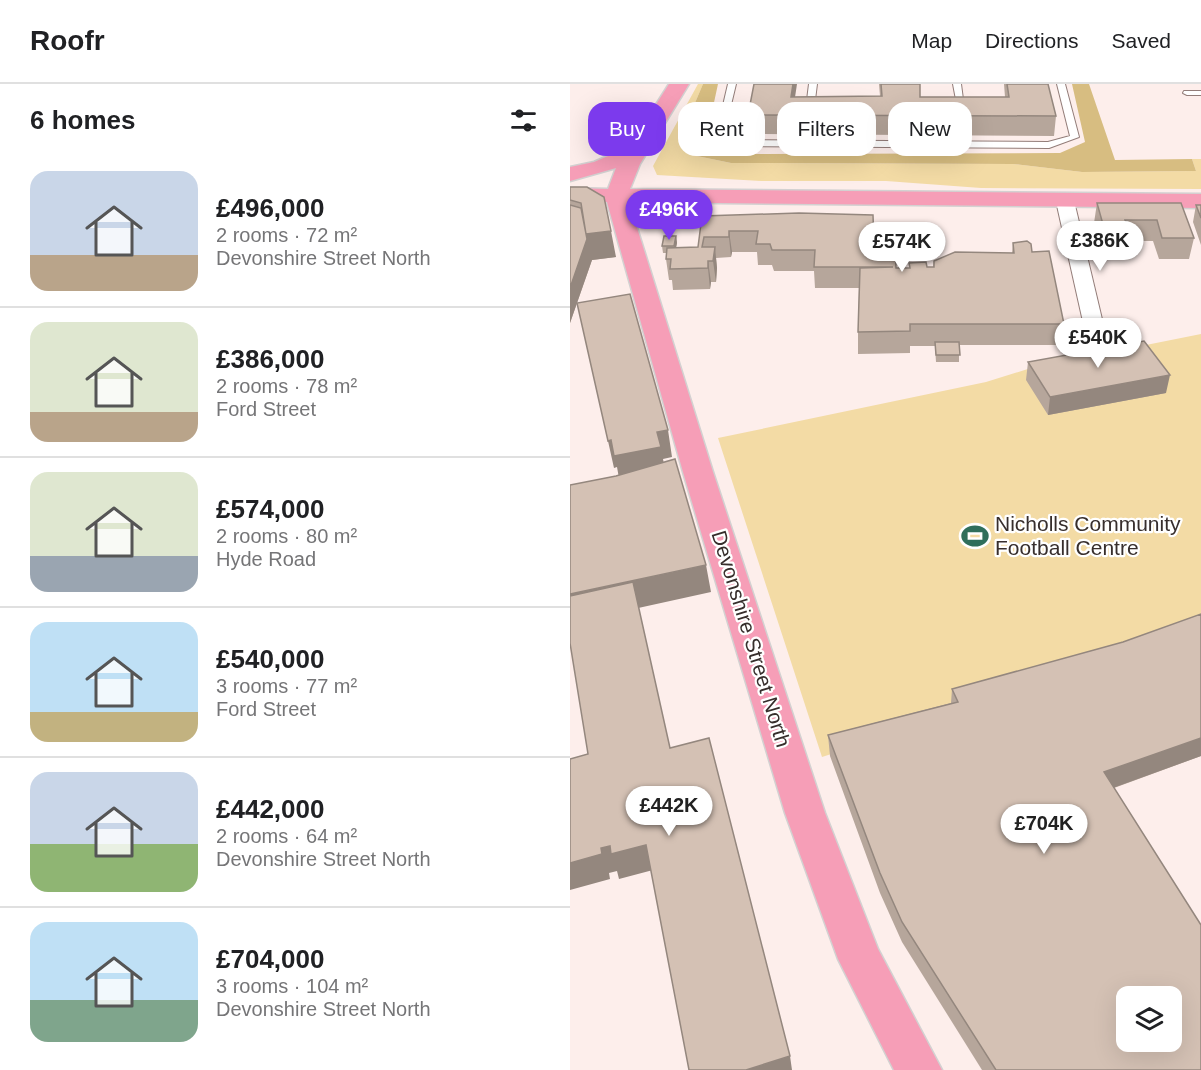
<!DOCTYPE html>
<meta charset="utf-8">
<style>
:root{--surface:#fff;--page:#f6f6f6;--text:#202124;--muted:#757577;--line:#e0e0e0;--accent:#7c3aed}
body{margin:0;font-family:Arial,sans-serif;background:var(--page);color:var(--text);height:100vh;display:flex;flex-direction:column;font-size:22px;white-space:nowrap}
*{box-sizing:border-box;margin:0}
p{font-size:20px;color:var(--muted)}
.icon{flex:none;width:33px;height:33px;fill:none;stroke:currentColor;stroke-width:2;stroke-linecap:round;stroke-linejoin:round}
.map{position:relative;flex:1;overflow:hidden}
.drawer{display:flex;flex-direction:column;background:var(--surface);width:570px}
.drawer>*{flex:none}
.banner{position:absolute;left:18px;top:18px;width:522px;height:54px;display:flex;gap:12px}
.controls{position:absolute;left:546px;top:902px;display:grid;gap:12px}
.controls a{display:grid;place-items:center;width:66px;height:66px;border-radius:12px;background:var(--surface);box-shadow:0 6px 24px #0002;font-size:30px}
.price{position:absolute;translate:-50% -51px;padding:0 14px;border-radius:21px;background:#fff;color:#222;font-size:20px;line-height:39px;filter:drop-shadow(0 2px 3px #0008)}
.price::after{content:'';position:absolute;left:50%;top:36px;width:18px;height:14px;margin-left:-9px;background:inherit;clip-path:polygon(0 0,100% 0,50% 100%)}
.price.current{background:var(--accent);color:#fff}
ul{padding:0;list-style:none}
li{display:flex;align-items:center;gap:18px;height:150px;padding:0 30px}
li+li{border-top:2px solid var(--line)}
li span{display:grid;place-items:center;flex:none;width:168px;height:120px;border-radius:18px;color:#555}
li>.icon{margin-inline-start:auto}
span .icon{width:72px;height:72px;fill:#fffc;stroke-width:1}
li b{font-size:26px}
h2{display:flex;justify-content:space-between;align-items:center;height:72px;padding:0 30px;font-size:26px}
.pill{padding:0 21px;border-radius:18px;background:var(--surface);box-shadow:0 6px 24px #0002;font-size:21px;line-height:54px}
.pill.current{background:var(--accent);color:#fff}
header{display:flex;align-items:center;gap:36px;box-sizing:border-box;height:84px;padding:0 30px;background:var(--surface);border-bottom:2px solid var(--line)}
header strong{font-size:28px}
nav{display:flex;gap:33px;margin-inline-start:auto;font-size:21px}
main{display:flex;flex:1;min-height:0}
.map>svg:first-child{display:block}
</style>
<header>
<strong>Roofr</strong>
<nav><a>Map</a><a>Directions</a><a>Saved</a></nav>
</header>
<main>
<section class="drawer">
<h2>6 homes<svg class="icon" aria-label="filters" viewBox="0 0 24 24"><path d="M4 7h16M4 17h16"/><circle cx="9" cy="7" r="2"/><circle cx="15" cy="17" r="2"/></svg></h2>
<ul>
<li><span style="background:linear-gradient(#c9d6e8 70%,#b9a48a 0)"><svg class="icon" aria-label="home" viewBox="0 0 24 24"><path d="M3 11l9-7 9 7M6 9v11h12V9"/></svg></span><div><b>£496,000</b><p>2 rooms · 72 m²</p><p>Devonshire Street North</p></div></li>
<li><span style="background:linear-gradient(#dfe7d0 75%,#b9a48a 0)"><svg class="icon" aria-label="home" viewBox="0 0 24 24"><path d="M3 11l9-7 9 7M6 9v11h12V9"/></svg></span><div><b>£386,000</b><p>2 rooms · 78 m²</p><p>Ford Street</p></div></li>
<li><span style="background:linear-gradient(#dfe7d0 70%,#9aa5b1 0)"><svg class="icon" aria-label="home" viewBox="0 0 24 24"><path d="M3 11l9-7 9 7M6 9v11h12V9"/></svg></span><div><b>£574,000</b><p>2 rooms · 80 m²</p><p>Hyde Road</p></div></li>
<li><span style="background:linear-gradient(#bfe0f5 75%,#c2b280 0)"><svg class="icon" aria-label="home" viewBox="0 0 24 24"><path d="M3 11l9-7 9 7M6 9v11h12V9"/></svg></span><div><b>£540,000</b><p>3 rooms · 77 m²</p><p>Ford Street</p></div></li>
<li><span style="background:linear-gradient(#c9d6e8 60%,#8fb573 0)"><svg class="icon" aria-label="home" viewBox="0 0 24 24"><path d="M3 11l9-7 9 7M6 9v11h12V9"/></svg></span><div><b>£442,000</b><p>2 rooms · 64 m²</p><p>Devonshire Street North</p></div></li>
<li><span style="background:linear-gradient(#bfe0f5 65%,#7fa58c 0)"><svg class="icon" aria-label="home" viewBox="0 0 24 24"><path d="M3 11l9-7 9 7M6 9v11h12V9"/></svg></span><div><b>£704,000</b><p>3 rooms · 104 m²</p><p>Devonshire Street North</p></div></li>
</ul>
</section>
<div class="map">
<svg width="631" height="986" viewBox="0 0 631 986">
<rect width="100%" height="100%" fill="#fdeeeb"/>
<!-- green -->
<path fill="#f3dba5" d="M 128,0 L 133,0 L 113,47 L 127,72 L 161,79 L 443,80 L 512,88 L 626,87 L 622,75 L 631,75 L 631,105 L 411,104 L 316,97 L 191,97 L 87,91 L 83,82 Z
M 631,250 L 631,550 L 252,673 L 148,354 L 416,298 L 461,284 Z"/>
<!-- forest -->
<path fill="#d7bd81" d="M 133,0 L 148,0 L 135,60 L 145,66 L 165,70 L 490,69 L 515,58 L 502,0 L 519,0 L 545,76 L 622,75 L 626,87 L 512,88 L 443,80 L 161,79 L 127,72 L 114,61 L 113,47 Z"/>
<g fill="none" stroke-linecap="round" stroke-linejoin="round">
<defs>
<path id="lane" d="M 158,0 L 166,0 L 155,46 L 170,56 L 478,58 L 500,52 L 487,0 L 495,0 L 509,53 L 479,64 L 168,62 L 147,47 Z
M 239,0 L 247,0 L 245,16 L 241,18 L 237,16 Z
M 383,0 L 391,0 L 394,23 L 387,21 Z
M 614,7 L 631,7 L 631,11 L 617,11 L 613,9 Z"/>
<path id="street" d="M 495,112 L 504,117 L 540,269 L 537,273 L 523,273 L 520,269 L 486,117 Z"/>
<path id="highway" d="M 99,0 L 119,0 L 70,80 L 60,105 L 631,110 L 631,124 L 59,118 L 143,388 L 255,729 L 308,865 L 372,986 L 324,986 L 268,875 L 215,729 L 113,388 L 37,118 L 0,118 L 0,104 L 38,105 L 46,84 L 0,97 L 0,83 L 24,78 L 59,63 Z"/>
</defs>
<!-- lane casing -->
<use href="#lane" stroke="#937d79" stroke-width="2"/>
<!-- street casing -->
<use href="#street" stroke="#937d79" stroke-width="2"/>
<!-- highway casing -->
<use href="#highway" stroke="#d3d1d1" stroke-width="3"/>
<!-- lane -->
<use href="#lane" fill="#fff" fill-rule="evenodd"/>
<!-- street -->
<use href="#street" fill="#fff" fill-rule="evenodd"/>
<!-- highway -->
<use href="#highway" fill="#f69eb7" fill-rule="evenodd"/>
</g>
<!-- wall -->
<path fill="#b6a69b" d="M 309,0 L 350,0 L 350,13 L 435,13 L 434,0 L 478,0 L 486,32 L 484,52 L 180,50 L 178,31 L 225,13 L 310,12 Z
M 0,103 L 46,173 L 22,176 L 0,239 Z
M 527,119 L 611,119 L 624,154 L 619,175 L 589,175 L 583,157 L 555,157 L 554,165 L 531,165 L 524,139 Z
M 626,121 L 631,121 L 631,161 L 623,138 Z
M 132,132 L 304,159 L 326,184 L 339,184 L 339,179 L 357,183 L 363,183 L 364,177 L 442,169 L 443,159 L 462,168 L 494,240 L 492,261 L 389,261 L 389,278 L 366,278 L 365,262 L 340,262 L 340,269 L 288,270 L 288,248 L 289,204 L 245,204 L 244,187 L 204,187 L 202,181 L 188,181 L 187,168 L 162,168 L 161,173 L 146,174 L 147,184 L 146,198 L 141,198 L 140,205 L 103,206 L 102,196 L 99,196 L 96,175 L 97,169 L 93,169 L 92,162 L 106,152 L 107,159 L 106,164 L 128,163 Z
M 458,278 L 596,309 L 478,331 L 456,296 Z
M 631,530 L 631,672 L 544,704 L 631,986 L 412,986 L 332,858 L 310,809 L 260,672 L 258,651 L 381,619 L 382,605 L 553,558 Z"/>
<!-- shaded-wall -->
<path fill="#94877e" d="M 223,0 L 227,0 L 222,33 L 221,13 Z
M 11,124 L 41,147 L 46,173 L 22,176 L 0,239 L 0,204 Z
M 159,147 L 162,168 L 161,173 L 159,153 Z
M 106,152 L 107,159 L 105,168 L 104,162 Z
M 145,163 L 147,184 L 146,198 L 143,177 Z
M 138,177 L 141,198 L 140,205 L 138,184 Z
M 600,291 L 596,309 L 478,331 L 480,313 Z
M 98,346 L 102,373 L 93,375 L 96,390 L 50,400 L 47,383 L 44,384 L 38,357 Z
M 136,481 L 141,508 L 0,539 L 0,510 Z
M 631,654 L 631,672 L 529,709 L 534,688 Z
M 76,761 L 83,786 L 49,795 L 47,787 L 39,789 L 40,795 L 0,806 L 0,779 L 31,764 L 40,762 Z
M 220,972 L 222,986 L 176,986 Z"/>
<!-- building -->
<path fill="#d4c1b4" stroke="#94877e" stroke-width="1.5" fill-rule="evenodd" d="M 184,0 L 223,0 L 221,13 L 312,12 L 311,0 L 350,0 L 350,13 L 439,13 L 437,0 L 478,0 L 486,32 L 178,31 Z
M 0,103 L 17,103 L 34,113 L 41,147 L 16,150 L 11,119 L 0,116 Z
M 527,119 L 611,119 L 624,154 L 592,154 L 587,136 L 555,136 L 558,144 L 534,144 Z
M 0,121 L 11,124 L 17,155 L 0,204 Z
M 626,121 L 631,121 L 631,134 Z
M 229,129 L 303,131 L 304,159 L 325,158 L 326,184 L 340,184 L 339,179 L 356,178 L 357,183 L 364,183 L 364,177 L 385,168 L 444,169 L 443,159 L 457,157 L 461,160 L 462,168 L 479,167 L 494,240 L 340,240 L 340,247 L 288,248 L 290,184 L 323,183 L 244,183 L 245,166 L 202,166 L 200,160 L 186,160 L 188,147 L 159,147 L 159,153 L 134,153 L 132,163 L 145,163 L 143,177 L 138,177 L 138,184 L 100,185 L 101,175 L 96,175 L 97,164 L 128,163 L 132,132 Z
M 94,152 L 106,152 L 104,162 L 92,162 Z
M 60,210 L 98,346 L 87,348 L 91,363 L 44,372 L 41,356 L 38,357 L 7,219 Z
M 574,257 L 600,291 L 480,313 L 458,278 Z
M 365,258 L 389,258 L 390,271 L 366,271 Z
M 105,375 L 136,481 L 0,510 L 0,401 L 46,392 Z
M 63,498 L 100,664 L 139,654 L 220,972 L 176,986 L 119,986 L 76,761 L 41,770 L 40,762 L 31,764 L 32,770 L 0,779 L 0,675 L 18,670 L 0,559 L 0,512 Z
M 631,530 L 631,654 L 534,688 L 631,841 L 631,986 L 426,986 L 332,838 L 310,789 L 258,651 L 388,618 L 382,605 L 553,558 ZM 556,912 L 602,912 L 602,957 L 556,957 Z"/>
<!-- icons -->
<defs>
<symbol id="stadium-bare" viewBox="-9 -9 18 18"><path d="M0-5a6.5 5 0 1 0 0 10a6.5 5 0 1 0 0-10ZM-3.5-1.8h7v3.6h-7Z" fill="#2f6e5b" stroke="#fff" stroke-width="2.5" paint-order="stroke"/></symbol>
</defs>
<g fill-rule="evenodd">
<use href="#stadium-bare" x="386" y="433" width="38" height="38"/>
</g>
<g text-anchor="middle" stroke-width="4.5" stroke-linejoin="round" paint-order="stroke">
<!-- poi labels -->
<g font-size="21" fill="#372e2c" stroke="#fff" text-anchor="start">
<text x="425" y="447">Nicholls Community<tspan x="425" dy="24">Football Centre</tspan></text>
</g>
<!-- street labels -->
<g font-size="21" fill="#372e2c" stroke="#fff">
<text transform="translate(181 555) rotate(73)" y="7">Devonshire Street North</text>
</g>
</g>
</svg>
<div class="controls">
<a><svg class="icon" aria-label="layers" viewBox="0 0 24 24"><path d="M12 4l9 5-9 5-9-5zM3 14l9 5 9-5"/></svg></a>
</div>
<b class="price current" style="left:99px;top:157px">£496K</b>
<b class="price" style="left:530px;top:188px">£386K</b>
<b class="price" style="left:332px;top:189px">£574K</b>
<b class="price" style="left:528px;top:285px">£540K</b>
<b class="price" style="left:99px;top:753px">£442K</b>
<b class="price" style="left:474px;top:771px">£704K</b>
<div class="banner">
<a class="pill current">Buy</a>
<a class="pill">Rent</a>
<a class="pill">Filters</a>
<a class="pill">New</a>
</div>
</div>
</main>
